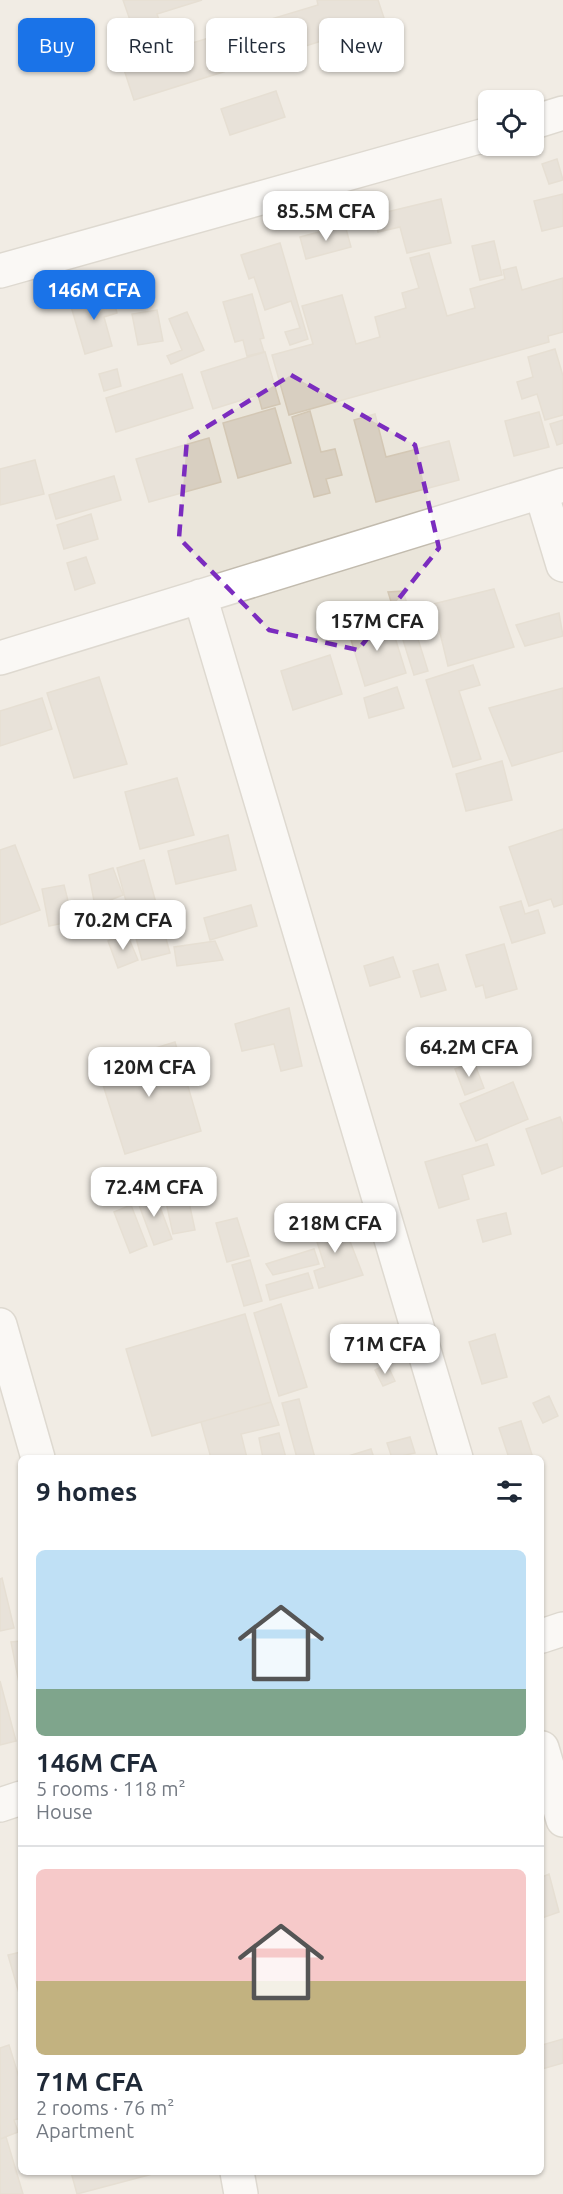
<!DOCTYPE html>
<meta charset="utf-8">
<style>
:root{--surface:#fff;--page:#f6f6f7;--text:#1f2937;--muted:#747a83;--line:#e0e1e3;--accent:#1a73e8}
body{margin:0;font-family:Ubuntu,sans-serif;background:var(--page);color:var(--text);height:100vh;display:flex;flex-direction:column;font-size:22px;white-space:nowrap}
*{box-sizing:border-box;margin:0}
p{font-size:20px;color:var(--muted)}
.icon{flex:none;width:33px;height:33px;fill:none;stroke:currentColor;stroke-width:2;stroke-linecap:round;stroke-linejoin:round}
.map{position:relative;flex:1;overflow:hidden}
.sheet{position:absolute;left:18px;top:1455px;width:526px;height:720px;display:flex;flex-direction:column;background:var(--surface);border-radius:9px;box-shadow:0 2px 4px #0004}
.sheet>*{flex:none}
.top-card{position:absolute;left:18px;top:18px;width:528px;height:54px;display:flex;gap:12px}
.buttons{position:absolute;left:478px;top:90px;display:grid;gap:12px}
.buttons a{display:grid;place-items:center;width:66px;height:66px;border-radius:9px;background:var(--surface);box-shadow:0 2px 4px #0004;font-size:30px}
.price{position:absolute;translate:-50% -51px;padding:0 14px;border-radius:12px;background:#fff;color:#222;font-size:20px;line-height:39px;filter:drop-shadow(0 2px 3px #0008)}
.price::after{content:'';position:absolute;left:50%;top:36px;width:18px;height:14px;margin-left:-9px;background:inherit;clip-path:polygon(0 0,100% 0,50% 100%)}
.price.selected{background:var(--accent);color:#fff}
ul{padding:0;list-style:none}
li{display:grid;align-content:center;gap:12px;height:318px;padding:0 18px}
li+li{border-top:2px solid var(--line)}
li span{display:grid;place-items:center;height:186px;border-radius:9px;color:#555}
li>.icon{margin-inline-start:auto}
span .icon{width:108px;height:108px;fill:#fffc;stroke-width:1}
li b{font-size:26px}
h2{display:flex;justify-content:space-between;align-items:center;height:72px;padding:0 18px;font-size:26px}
.chip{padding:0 21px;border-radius:9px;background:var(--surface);box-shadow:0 2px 4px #0004;font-size:21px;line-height:54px}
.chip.selected{background:var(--accent);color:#fff}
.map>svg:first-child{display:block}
</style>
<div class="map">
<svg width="563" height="2194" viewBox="0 0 563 2194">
<rect width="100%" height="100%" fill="#f6f3ec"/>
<!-- residential -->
<path fill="#eae5da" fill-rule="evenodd" d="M 0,0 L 563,0 L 563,2194 L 0,2194 ZM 489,100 L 534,100 L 534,146 L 489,146 ZM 21,1458 L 542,1458 L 542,2172 L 21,2172 Z"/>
<!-- building -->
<path fill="#d8cfc1" stroke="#d3c7b4" stroke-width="1.5" d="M 123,0 L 202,0 L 157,14 L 169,50 L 318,5 L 317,0 L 378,0 L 385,21 L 134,100 L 110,27 L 130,20 Z
M 276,91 L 285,117 L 230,135 L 221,109 Z
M 557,159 L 563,180 L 549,184 L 542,164 Z
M 563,194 L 563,226 L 542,231 L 534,201 Z
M 441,199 L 451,243 L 407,253 L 400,227 L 378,232 L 374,215 Z
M 345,225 L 351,247 L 306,259 L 300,237 Z
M 494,241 L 502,275 L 480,280 L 472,246 Z
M 280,243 L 308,339 L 290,345 L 285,332 L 300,328 L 291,301 L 265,310 L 254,277 L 249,279 L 241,255 Z
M 429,253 L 447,316 L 475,308 L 470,289 L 505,279 L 503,270 L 516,267 L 522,290 L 563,278 L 563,332 L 548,336 L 549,342 L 289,415 L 272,355 L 313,344 L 302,306 L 342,295 L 356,344 L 380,337 L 375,317 L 406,308 L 402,293 L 419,288 L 410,258 Z
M 111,291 L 117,313 L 104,317 L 112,346 L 85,354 L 70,303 Z
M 252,294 L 264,338 L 260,339 L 264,352 L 247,356 L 243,340 L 235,342 L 223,302 Z
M 157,310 L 163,341 L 138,345 L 132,314 Z
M 187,312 L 204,350 L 171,364 L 167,356 L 182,350 L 169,319 Z
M 555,349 L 563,376 L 563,415 L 545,420 L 537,394 L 522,399 L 517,382 L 533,377 L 528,357 Z
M 265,352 L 280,404 L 262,409 L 258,395 L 213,409 L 201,372 Z
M 117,369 L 121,386 L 104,391 L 99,374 Z
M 182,374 L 193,408 L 116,432 L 106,398 Z
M 275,408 L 291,463 L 238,478 L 223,423 Z
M 310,411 L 321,452 L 335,449 L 342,475 L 326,479 L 330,493 L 314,497 L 292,417 Z
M 539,412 L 549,447 L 514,456 L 505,421 Z
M 375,414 L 386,457 L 449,441 L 459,480 L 376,502 L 354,420 Z
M 563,420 L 563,443 L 557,445 L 550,424 Z
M 209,438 L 221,482 L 149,502 L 136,459 Z
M 35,460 L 44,494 L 0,505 L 0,469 Z
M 114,476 L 121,500 L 56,519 L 49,495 Z
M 91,514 L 98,539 L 64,549 L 57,525 Z
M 86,557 L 95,583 L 75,590 L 67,563 Z
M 494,589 L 514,647 L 448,666 L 433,604 Z
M 403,591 L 428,671 L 414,675 L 388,592 Z
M 559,613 L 563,636 L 525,646 L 516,625 Z
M 389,618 L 406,673 L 365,686 L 348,630 Z
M 330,655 L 342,694 L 293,710 L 281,671 Z
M 473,665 L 480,685 L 459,691 L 481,759 L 453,767 L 426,680 Z
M 99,677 L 127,764 L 74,778 L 47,693 Z
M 397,687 L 404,708 L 369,718 L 364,698 Z
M 563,688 L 563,751 L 512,766 L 489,708 Z
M 42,698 L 52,729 L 0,746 L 0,711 Z
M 502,761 L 512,800 L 466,811 L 456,774 Z
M 177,778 L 194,835 L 140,849 L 125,792 Z
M 563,829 L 563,904 L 554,907 L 551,899 L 529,906 L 509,847 Z
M 228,835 L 236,870 L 176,884 L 168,851 Z
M 15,845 L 40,910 L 0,925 L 0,850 Z
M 144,860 L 170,953 L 142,960 L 117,868 Z
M 113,868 L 123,895 L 95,906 L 89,875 Z
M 64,885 L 73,921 L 49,926 L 42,889 Z
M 521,901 L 525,914 L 538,910 L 545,933 L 512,943 L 500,907 Z
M 251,905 L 257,926 L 210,940 L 204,918 Z
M 127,934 L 138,960 L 118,968 L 108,941 Z
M 215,941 L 223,960 L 177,966 L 174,947 Z
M 504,944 L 517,989 L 486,998 L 483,985 L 476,987 L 466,955 Z
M 393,957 L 400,977 L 370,986 L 364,966 Z
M 438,964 L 446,990 L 421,997 L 413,971 Z
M 289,1008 L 302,1066 L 281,1071 L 274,1044 L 242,1051 L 235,1024 Z
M 175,1042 L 201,1131 L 125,1154 L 97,1066 Z
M 474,1062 L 484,1088 L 465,1095 L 455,1069 Z
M 513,1082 L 528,1119 L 476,1141 L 460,1104 Z
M 560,1117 L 563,1125 L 563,1166 L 542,1174 L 526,1129 Z
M 487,1144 L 494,1165 L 462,1175 L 469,1199 L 439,1208 L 425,1162 Z
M 184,1179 L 195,1230 L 173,1234 L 162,1184 Z
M 154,1191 L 172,1239 L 154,1245 L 136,1197 Z
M 131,1205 L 147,1246 L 130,1253 L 114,1212 Z
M 506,1213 L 511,1234 L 483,1242 L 477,1220 Z
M 237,1218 L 249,1256 L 227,1262 L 216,1223 Z
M 341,1218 L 363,1275 L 319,1288 L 314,1271 L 325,1267 L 312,1226 Z
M 314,1249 L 319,1264 L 273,1275 L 266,1264 Z
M 250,1260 L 262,1301 L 244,1306 L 232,1265 Z
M 308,1273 L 313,1288 L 270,1300 L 266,1285 Z
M 281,1304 L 307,1387 L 279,1396 L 254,1313 Z
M 245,1314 L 271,1402 L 152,1436 L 126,1349 Z
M 495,1334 L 507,1377 L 482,1384 L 469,1342 Z
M 387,1364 L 395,1381 L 383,1386 L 375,1370 Z
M 549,1396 L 558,1416 L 543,1423 L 533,1403 Z
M 299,1399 L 315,1458 L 297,1458 L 282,1403 Z
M 271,1402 L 279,1425 L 241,1434 L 247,1458 L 211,1458 L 201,1422 Z
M 521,1421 L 533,1458 L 509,1458 L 499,1428 Z
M 279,1433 L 286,1458 L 263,1458 L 259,1438 Z
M 410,1437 L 415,1453 L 392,1458 L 387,1443 Z
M 371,1449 L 374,1458 L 342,1458 Z
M 2,1578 L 14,1628 L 0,1631 L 0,1579 Z
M 21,1641 L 21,1682 L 19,1683 L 11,1642 Z
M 0,1681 L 16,1741 L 0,1745 Z
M 549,1874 L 559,1912 L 542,1918 L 542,1877 Z
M 21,1952 L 21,2000 L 8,1955 Z
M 563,2039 L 563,2063 L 542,2069 L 542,2045 Z
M 9,2045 L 21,2084 L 21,2118 L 14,2120 L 18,2132 L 0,2139 L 0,2048 Z
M 6,2137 L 23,2194 L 0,2194 L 0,2139 Z
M 71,2172 L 155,2172 L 156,2173 L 77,2194 Z"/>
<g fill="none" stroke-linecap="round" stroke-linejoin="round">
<defs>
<path id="street" d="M 534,122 L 563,113
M 0,271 L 489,134
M 541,492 L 563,565
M 200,596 L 456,1458
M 0,658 L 563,485
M 0,1325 L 38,1458
M 542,1636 L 563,1629
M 542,1748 L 563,1820
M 0,1805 L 21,1798
M 237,2172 L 241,2194"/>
</defs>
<!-- street casing -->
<use href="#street" stroke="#c2bbae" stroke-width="36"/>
<!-- street -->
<use href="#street" stroke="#fff" stroke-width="33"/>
</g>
<!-- marked area -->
<path d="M0 0H563V2194H0ZM 291,375 L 415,445 L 439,548 L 358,650 L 269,630 L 179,538 L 187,439 Z" fill="#f6f3ec" fill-opacity=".55" fill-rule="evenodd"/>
<path fill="none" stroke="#7b2cbf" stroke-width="4.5" stroke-dasharray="12 8" stroke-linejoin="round" d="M 291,375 L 415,445 L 439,548 L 358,650 L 269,630 L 179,538 L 187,439 Z"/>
</svg>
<div class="buttons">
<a><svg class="icon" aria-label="locate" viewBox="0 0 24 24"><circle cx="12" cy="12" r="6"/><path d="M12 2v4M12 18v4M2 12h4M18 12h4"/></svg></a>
</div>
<b class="price" style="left:326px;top:242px">85.5M CFA</b>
<b class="price selected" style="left:94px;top:321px">146M CFA</b>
<b class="price" style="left:377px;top:652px">157M CFA</b>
<b class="price" style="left:123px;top:951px">70.2M CFA</b>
<b class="price" style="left:469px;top:1078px">64.2M CFA</b>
<b class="price" style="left:149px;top:1098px">120M CFA</b>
<b class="price" style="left:154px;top:1218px">72.4M CFA</b>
<b class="price" style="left:335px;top:1254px">218M CFA</b>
<b class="price" style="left:385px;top:1375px">71M CFA</b>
<div class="top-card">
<a class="chip selected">Buy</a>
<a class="chip">Rent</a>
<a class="chip">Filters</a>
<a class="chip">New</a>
</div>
<section class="sheet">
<h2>9 homes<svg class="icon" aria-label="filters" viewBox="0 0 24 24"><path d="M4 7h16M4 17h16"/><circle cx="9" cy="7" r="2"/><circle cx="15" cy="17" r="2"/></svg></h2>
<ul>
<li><span style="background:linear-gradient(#bfe0f5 75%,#7fa58c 0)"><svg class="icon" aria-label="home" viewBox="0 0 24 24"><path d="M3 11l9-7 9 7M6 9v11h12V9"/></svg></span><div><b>146M CFA</b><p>5 rooms · 118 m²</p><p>House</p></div></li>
<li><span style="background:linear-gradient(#f6c9c9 60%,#c2b280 0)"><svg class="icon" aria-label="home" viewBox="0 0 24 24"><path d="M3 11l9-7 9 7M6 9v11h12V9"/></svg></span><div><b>71M CFA</b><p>2 rooms · 76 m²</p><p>Apartment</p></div></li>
</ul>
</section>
</div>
